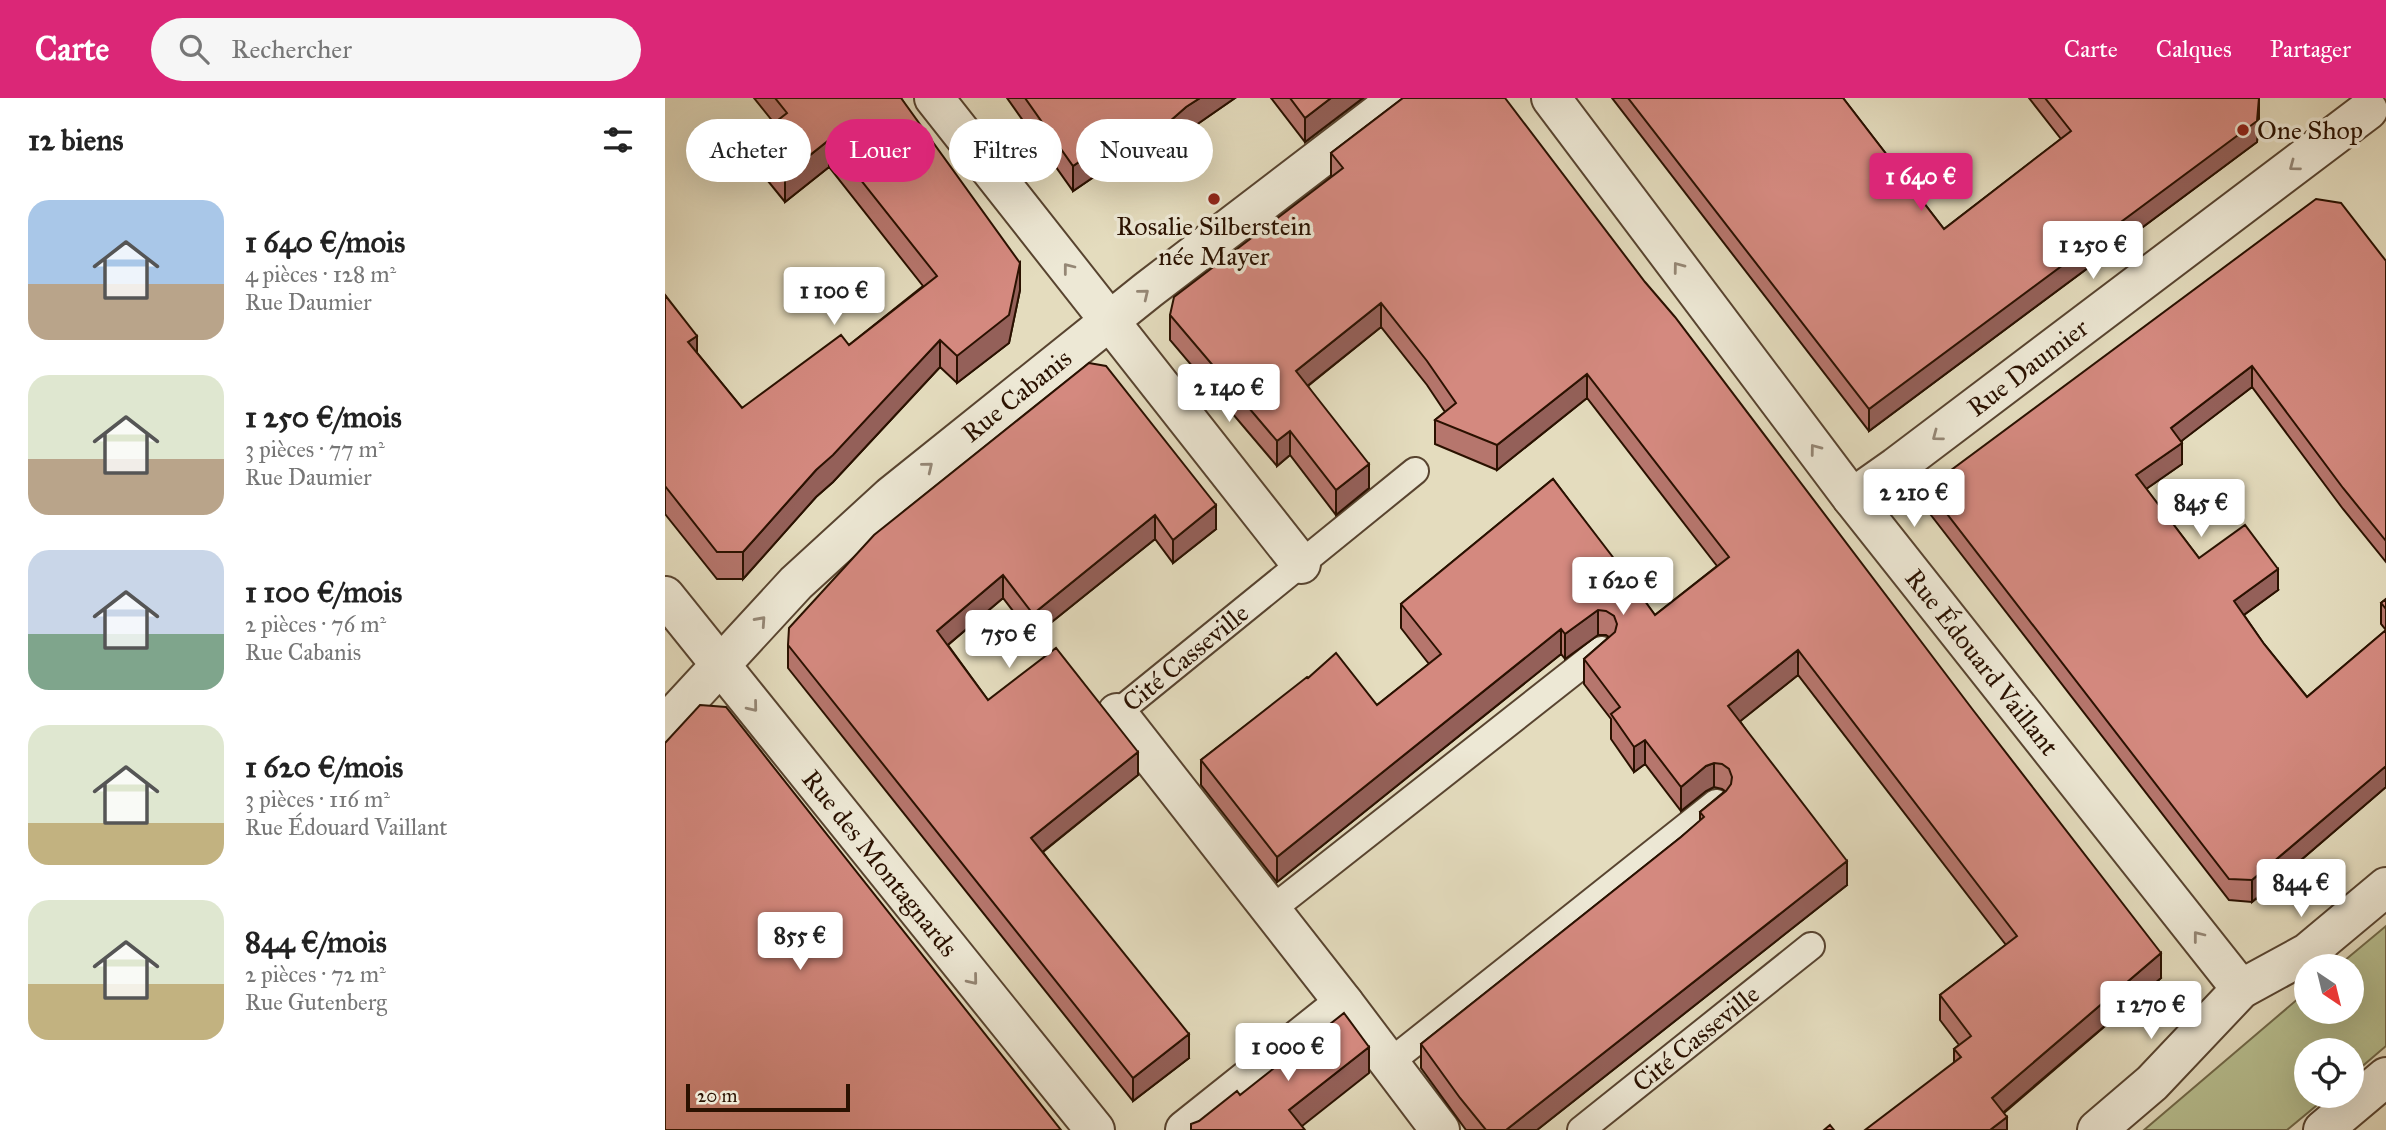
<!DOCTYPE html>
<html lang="fr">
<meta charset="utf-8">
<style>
:root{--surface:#fff;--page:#f6f6f6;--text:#222;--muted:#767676;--accent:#db2777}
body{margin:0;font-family:"IM FELL Great Primer",serif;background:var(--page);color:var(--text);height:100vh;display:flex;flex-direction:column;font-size:26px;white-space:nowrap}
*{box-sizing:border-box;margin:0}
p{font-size:23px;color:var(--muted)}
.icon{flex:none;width:38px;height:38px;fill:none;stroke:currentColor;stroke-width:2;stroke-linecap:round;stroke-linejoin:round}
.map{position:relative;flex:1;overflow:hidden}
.drawer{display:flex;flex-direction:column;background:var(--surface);width:665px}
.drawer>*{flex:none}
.banner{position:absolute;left:21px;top:21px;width:665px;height:63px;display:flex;gap:14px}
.needle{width:46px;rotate:145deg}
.tools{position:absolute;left:1629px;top:856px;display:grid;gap:14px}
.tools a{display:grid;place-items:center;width:70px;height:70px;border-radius:50%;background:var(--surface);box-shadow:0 7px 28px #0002;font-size:35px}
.scale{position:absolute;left:21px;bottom:18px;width:164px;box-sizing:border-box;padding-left:7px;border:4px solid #2a1100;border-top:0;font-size:19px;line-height:24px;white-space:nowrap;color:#2a1100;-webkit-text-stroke:5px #ede8d5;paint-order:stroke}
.price{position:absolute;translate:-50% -60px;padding:0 16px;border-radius:7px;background:#fff;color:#222;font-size:23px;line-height:46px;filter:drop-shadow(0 2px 4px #0008)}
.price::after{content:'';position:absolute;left:50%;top:42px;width:21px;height:16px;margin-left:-10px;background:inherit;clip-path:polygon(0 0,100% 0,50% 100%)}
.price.selected{background:var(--accent);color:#fff}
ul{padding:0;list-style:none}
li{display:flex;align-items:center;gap:21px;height:175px;padding:0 28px}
li span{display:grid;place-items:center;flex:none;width:196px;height:140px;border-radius:21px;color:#555}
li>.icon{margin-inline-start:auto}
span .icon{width:84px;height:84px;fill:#fffc;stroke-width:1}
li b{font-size:30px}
h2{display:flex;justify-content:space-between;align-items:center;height:84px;padding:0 28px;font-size:30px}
.pill{padding:0 24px;border-radius:32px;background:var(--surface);box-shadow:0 7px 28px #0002;font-size:24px;line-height:63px}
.pill.selected{background:var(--accent);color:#fff}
header{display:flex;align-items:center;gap:42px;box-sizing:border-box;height:98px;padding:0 35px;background:var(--accent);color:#fff}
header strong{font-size:33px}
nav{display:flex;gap:38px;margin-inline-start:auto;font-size:24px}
.search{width:490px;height:63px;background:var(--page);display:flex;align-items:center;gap:18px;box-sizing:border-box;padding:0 24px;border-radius:38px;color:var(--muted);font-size:26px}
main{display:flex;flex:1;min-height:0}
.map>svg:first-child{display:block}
</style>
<header>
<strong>Carte</strong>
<div class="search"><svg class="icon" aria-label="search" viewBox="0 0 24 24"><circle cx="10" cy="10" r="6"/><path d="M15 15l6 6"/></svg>Rechercher</div>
<nav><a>Carte</a><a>Calques</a><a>Partager</a></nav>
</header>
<main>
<section class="drawer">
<h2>12 biens<svg class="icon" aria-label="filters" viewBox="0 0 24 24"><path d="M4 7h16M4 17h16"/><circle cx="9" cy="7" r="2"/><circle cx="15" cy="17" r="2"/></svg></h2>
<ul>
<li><span style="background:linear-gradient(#a9c7e8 60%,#b9a48a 0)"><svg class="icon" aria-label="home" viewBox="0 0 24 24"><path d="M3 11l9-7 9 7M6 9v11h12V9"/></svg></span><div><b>1 640 €/mois</b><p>4 pièces · 128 m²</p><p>Rue Daumier</p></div></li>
<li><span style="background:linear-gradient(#dfe7d0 60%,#b9a48a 0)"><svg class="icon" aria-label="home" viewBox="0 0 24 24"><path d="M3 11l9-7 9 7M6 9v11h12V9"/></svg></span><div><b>1 250 €/mois</b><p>3 pièces · 77 m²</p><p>Rue Daumier</p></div></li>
<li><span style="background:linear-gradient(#c9d6e8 60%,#7fa58c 0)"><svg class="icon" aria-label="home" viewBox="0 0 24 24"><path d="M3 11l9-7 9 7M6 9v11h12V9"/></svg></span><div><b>1 100 €/mois</b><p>2 pièces · 76 m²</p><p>Rue Cabanis</p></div></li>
<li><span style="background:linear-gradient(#dfe7d0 70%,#c2b280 0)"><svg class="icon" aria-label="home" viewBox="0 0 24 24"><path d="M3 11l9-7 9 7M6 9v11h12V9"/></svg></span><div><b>1 620 €/mois</b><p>3 pièces · 116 m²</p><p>Rue Édouard Vaillant</p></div></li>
<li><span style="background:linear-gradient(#dfe7d0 60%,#c2b280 0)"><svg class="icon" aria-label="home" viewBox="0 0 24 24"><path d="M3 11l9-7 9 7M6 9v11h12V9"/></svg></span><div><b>844 €/mois</b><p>2 pièces · 72 m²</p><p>Rue Gutenberg</p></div></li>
</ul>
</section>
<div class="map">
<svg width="1721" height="1032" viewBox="0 0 1721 1032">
<rect width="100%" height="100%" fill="#e4dcbe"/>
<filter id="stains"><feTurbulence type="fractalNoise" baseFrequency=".00286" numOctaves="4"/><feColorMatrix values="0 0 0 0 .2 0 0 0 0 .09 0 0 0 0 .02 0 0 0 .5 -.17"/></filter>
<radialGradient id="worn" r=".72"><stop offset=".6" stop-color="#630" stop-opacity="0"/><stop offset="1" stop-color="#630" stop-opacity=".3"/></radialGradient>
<!-- green -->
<path fill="#b7bf90" stroke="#706848" stroke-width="2" d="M 1721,828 L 1721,948 L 1687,977 L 1687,952 L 1642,952 L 1642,998 L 1663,998 L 1622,1032 L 1479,1032 L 1641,894 L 1642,914 L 1687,914 L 1687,868 L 1673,868 Z"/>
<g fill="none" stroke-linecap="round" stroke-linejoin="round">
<defs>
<g id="service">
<path id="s1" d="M 452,615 L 750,373"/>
<path d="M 606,812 L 936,552"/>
<path d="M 724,965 L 1051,705"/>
<path id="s2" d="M 916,1032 L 1146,848"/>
</g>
<g id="minor">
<path d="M 269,0 L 636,466"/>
<path id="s3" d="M 886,0 L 1187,400 L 1576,891"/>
<path id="s4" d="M 1187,400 L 1231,369 L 1703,12"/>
<path id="s5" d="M 0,498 L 430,1032"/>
<path d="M 452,615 L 679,905 L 775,1032"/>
<path id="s6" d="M 0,627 L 131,485 L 226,398 L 483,192 L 734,0"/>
<path d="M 520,1032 L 679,905"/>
<path d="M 1432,1032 L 1487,985 L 1576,891 L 1642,855 L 1721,789"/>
</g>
<path id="tertiary" d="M 1658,1032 L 1721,979"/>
</defs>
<!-- service casing -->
<use href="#service" stroke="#584430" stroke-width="30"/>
<!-- minor casing -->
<use href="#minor" stroke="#584430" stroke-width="42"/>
<!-- tertiary casing -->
<use href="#tertiary" stroke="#584430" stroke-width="42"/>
<!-- service -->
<use href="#service" stroke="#ede8d5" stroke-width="26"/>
<!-- minor -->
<use href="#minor" stroke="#ede8d5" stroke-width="38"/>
<!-- tertiary -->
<use href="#tertiary" stroke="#ede8d5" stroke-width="38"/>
</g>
<!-- wall -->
<path fill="#b6766d" stroke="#2a1100" stroke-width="2" d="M 89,0 L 236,0 L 355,192 L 344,245 L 292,285 L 275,269 L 168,384 L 151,399 L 78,481 L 52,481 L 0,416 L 0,197 L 32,255 L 77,310 L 184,247 L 258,188 L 164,69 L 120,104 L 90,67 L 90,40 L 109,25 Z
M 342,0 L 570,0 L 521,34 L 472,76 L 458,59 L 408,93 Z
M 606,0 L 698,0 L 640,44 Z
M 738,0 L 1496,880 L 1339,1015 L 1342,1032 L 1289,964 L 1289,951 L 1294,947 L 1275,922 L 1275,897 L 1341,847 L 1133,577 L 1075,623 L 1182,787 L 872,1032 L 801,1032 L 756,970 L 756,946 L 1016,739 L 1035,723 L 1035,714 L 1060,693 L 1057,691 L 1049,689 L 1041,693 L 1016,713 L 980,666 L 969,674 L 946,641 L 946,621 L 919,586 L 919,561 L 944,539 L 941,537 L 933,537 L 900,561 L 896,556 L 612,784 L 536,687 L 536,662 L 643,580 L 712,607 L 764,566 L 736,530 L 736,506 L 888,381 L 990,517 L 1052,468 L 922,300 L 832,372 L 770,346 L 770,322 L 780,314 L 762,287 L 716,229 L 643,288 L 704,390 L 671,417 L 625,357 L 612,368 L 505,242 L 505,217 L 666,79 L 666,55 Z
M 947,0 L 1178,0 L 1279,131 L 1396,41 L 1364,0 L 1594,0 L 1594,20 L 1592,44 L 1204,333 Z
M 1721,163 L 1721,464 L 1678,411 L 1587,289 L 1516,343 L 1517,366 L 1481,391 L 1534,460 L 1613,492 L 1579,517 L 1599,546 L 1642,599 L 1721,532 L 1716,526 L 1716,505 L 1721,501 L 1721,689 L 1587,804 L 1564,802 L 1262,412 L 1262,390 Z
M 424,265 L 551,431 L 508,465 L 490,441 L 368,539 L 338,500 L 283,547 L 323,602 L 473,677 L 378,754 L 524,960 L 468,1003 L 123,570 L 123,547 Z"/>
<!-- shaded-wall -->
<path fill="#946059" stroke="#2a1100" stroke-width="2" d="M 535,0 L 570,0 L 521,34 L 472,76 L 472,52 L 521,9 Z
M 666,0 L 698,0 L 640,44 L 640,20 Z
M 1594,0 L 1594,20 L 1592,44 L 1204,333 L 1204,311 Z
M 458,34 L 458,59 L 408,93 L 408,68 Z
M 164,42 L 164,69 L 120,104 L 120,77 Z
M 355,165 L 355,192 L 344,245 L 292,285 L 292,258 Z
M 716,205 L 716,229 L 631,297 L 631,273 Z
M 32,238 L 32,265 L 23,244 Z
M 275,242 L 275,269 L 168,384 L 151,399 L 78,481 L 78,454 L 151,372 Z
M 1587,268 L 1587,289 L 1506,351 L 1506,330 Z
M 922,276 L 922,300 L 832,372 L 832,347 Z
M 625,333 L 625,357 L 612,368 L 612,343 Z
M 1517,345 L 1517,366 L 1471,398 L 1471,377 Z
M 704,366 L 704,390 L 671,417 L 671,392 Z
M 551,407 L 551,431 L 508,465 L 508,442 Z
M 490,417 L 490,441 L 368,539 L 368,516 Z
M 1613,471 L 1613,492 L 1569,524 L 1569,503 Z
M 338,477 L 338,500 L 272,556 L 272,533 Z
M 933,512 L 933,537 L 900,561 L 900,536 Z
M 896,531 L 896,556 L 612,784 L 612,759 Z
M 1133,552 L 1133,577 L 1063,633 L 1063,608 Z
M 980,642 L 980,666 L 969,674 L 969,649 Z
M 473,654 L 473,677 L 366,763 L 366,740 Z
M 1049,665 L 1049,689 L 1041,693 L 1016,713 L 1016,689 L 1041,668 Z
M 1721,668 L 1721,689 L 1587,804 L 1587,782 Z
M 1182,763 L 1182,787 L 872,1032 L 841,1032 Z
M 1496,855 L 1496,880 L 1327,1024 L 1327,1000 Z
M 524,936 L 524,960 L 468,1003 L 468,980 Z
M 704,949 L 704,975 L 632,1032 L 624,1012 Z
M 1342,1019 L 1342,1032 L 1325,1032 Z"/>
<!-- building -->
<path fill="#d4897f" stroke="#2a1100" stroke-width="2" d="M 110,0 L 236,0 L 355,165 L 344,217 L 292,258 L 275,242 L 168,357 L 151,372 L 78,454 L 52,454 L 0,388 L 0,197 L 32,238 L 23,244 L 77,310 L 176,237 L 184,247 L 272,178 L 164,42 L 120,77 L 90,40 L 122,15 Z
M 360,0 L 535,0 L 521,9 L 472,52 L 458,34 L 408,68 Z
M 625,0 L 666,0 L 640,20 Z
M 738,0 L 840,0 L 980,184 L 1010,219 L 1308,612 L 1496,855 L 1327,1000 L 1342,1019 L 1325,1032 L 1200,1032 L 1296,959 L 1289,951 L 1306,938 L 1275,897 L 1352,838 L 1133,552 L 1063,608 L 1182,763 L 841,1032 L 821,1032 L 795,1000 L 756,946 L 1016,739 L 1039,719 L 1035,714 L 1061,693 L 1066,686 L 1067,679 L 1064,671 L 1057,666 L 1049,665 L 1041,668 L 1016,689 L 980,642 L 969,649 L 946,616 L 955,609 L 919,561 L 950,534 L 952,526 L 949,518 L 941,513 L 933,512 L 900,536 L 896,531 L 612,759 L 536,662 L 642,579 L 643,580 L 671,555 L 712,607 L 776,556 L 736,506 L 888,381 L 957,471 L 990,517 L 1064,459 L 922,276 L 832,347 L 770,322 L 791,305 L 762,263 L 716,205 L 631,273 L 704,366 L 671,392 L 625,333 L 612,343 L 505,217 L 509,199 L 678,70 L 666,55 Z
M 963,0 L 1178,0 L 1279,131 L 1406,33 L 1380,0 L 1594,0 L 1592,23 L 1204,311 Z
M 1651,101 L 1676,105 L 1721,163 L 1721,443 L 1678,390 L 1587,268 L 1506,330 L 1517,345 L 1471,377 L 1534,460 L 1580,427 L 1613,471 L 1569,503 L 1599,546 L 1642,599 L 1721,532 L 1721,668 L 1587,782 L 1564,781 L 1262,390 Z
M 424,265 L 441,268 L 551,407 L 508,442 L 490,417 L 368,516 L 338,477 L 272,533 L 323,602 L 391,550 L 473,654 L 366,740 L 524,936 L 468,980 L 123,547 L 124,530 L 209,437 Z
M 1721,501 L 1721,511 L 1716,505 Z
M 35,607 L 61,609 L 396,1032 L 0,1032 L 0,645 Z
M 679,915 L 704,949 L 624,1012 L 640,1032 L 526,1032 L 526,1026 L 534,1023 L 572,993 L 575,997 Z
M 1165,1027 L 1169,1032 L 1159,1032 Z"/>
<!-- one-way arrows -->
<defs><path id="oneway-chevron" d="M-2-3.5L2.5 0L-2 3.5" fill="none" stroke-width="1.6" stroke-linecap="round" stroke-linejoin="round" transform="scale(1.75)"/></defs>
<g stroke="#958775">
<use href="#oneway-chevron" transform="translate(1629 68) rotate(143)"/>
<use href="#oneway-chevron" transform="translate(1013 169) rotate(-127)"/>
<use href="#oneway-chevron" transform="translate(403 170) rotate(-128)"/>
<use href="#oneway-chevron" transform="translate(479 196) rotate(-39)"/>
<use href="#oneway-chevron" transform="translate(1272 338) rotate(143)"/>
<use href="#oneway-chevron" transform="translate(1150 351) rotate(-127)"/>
<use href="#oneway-chevron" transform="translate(263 369) rotate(-39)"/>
<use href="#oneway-chevron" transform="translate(96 523) rotate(-48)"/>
<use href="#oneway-chevron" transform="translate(88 609) rotate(51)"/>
<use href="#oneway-chevron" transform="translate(1533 838) rotate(-128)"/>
<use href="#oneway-chevron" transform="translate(308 882) rotate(51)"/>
</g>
<!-- markers -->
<g fill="#8f2418" stroke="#ede8d5" stroke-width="2.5">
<circle cx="1578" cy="32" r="7"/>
<circle cx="549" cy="101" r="7"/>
</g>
<g text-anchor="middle" stroke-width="7" stroke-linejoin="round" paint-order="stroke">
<!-- poi labels -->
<g font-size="26" fill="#2a1100" stroke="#ede8d5" text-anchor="start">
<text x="1592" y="41">One Shop</text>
<text x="549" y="137" text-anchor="middle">Rosalie Silberstein<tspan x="549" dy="30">née Mayer</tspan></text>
</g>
<!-- street labels -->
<g font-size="26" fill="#2a1100" stroke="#ede8d5">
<text dy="9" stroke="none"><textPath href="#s4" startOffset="219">Rue Daumier</textPath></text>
<text dy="9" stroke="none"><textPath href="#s6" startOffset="483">Rue Cabanis</textPath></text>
<text dy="9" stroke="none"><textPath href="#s1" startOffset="88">Cité Casseville</textPath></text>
<text dy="9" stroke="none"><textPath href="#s3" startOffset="710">Rue Édouard Vaillant</textPath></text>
<text dy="9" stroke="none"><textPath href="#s5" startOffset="343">Rue des Montagnards</textPath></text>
<text dy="9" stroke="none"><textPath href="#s2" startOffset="147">Cité Casseville</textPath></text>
</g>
</g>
<rect width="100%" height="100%" filter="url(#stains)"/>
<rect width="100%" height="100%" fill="url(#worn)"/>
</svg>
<div class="tools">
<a><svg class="needle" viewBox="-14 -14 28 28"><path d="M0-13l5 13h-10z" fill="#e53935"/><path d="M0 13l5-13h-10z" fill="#767676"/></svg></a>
<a><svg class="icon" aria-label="locate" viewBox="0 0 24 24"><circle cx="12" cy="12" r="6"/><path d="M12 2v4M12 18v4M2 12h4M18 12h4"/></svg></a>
</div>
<div class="scale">20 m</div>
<b class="price selected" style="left:1256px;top:115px">1 640 €</b>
<b class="price" style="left:1428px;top:183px">1 250 €</b>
<b class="price" style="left:169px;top:229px">1 100 €</b>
<b class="price" style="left:564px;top:326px">2 140 €</b>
<b class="price" style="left:1249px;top:431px">2 210 €</b>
<b class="price" style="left:1536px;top:441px">845 €</b>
<b class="price" style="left:958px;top:519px">1 620 €</b>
<b class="price" style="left:344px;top:572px">750 €</b>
<b class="price" style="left:1636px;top:821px">844 €</b>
<b class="price" style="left:135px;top:874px">855 €</b>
<b class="price" style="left:1486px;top:943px">1 270 €</b>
<b class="price" style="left:623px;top:985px">1 000 €</b>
<div class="banner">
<a class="pill">Acheter</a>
<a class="pill selected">Louer</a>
<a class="pill">Filtres</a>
<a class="pill">Nouveau</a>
</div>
</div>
</main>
